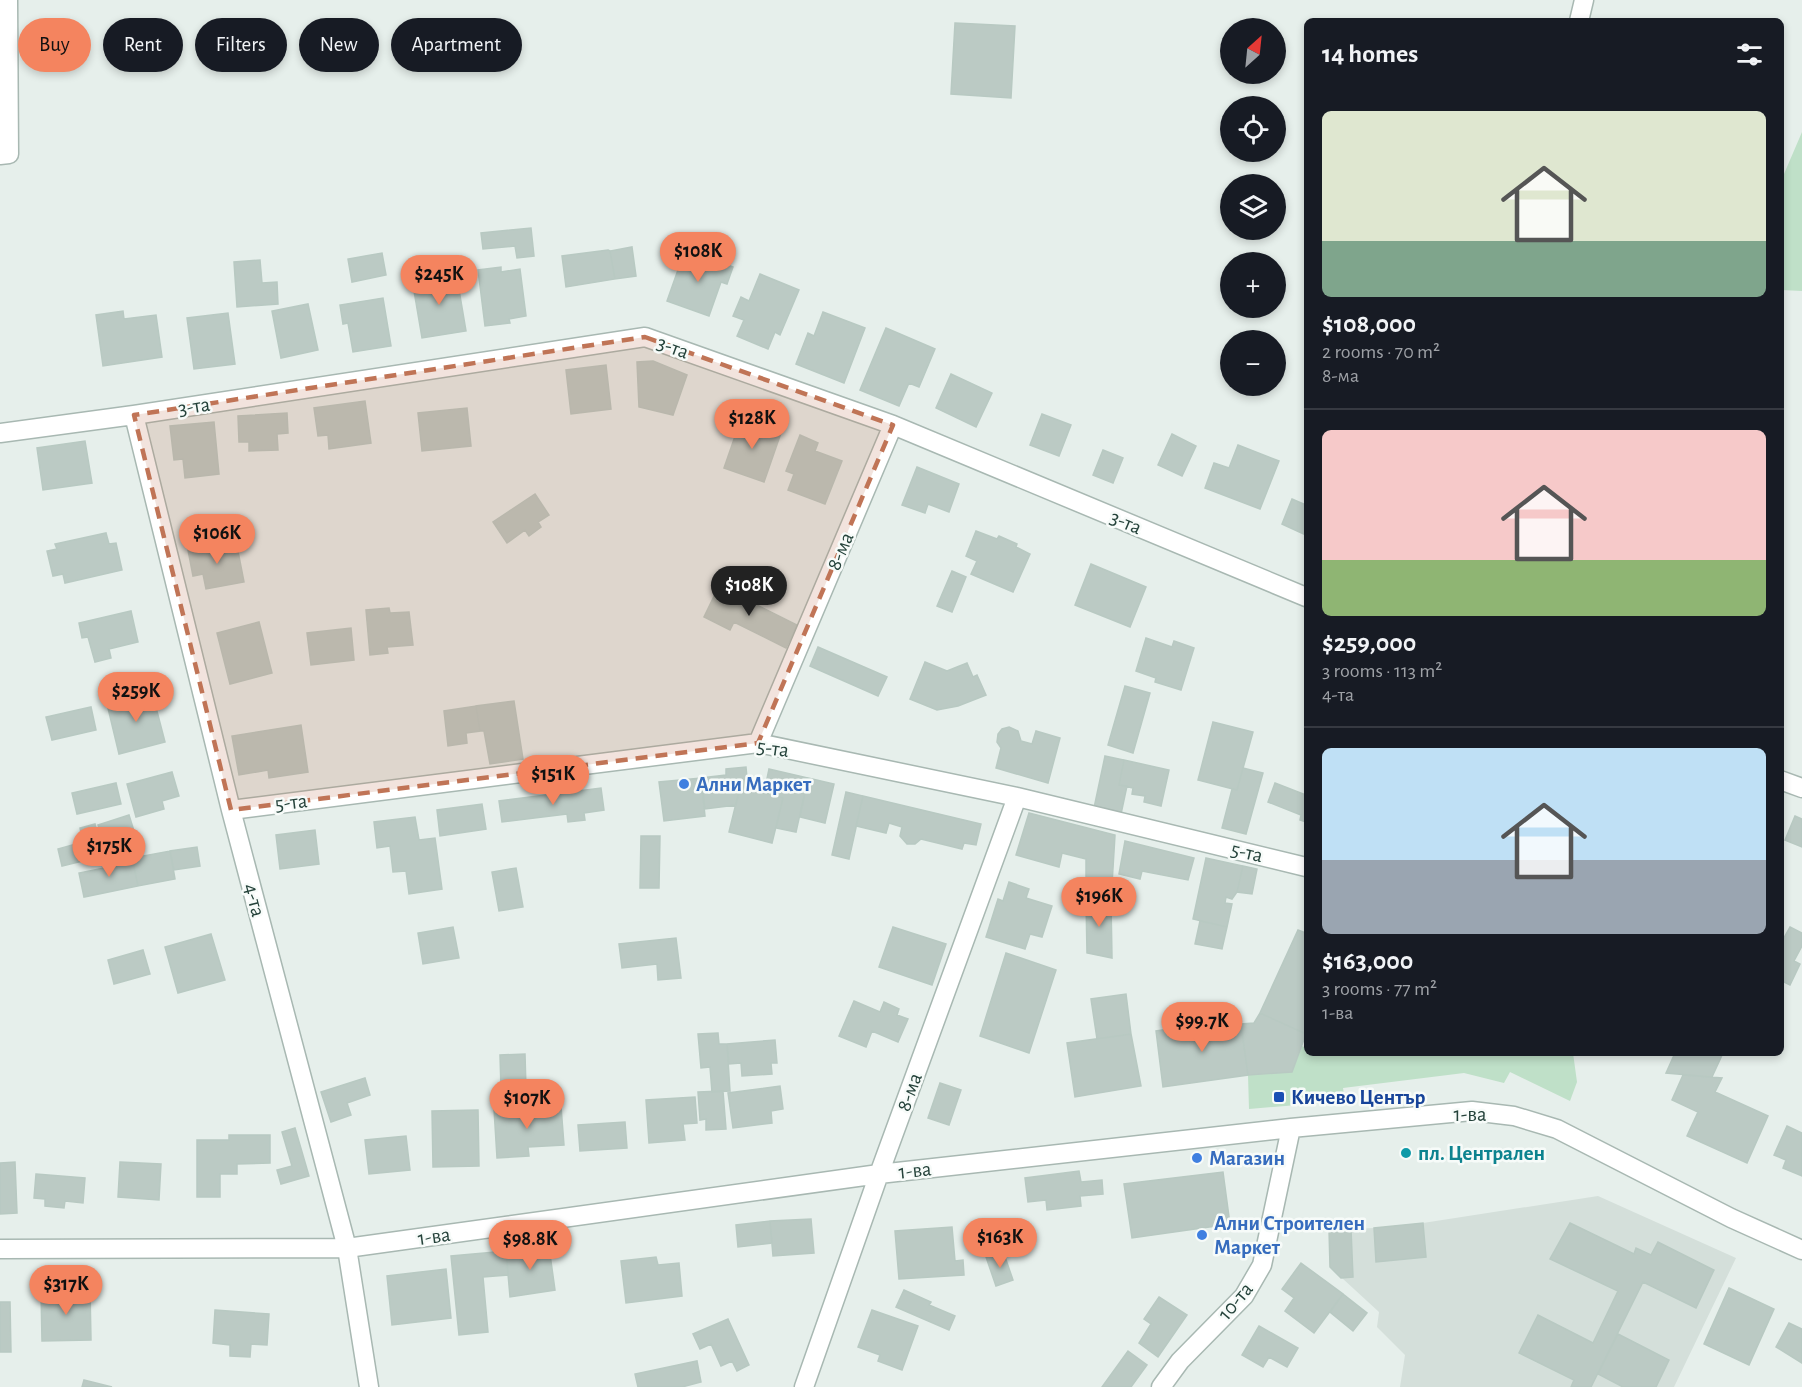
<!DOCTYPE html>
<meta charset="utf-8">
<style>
:root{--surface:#171b24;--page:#20242c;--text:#f1f3f6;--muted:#9ea1a6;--line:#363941;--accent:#f4845f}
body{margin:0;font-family:"Alegreya Sans",sans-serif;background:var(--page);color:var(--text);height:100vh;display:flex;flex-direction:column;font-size:22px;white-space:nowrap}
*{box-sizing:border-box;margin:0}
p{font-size:20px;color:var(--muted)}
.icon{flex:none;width:33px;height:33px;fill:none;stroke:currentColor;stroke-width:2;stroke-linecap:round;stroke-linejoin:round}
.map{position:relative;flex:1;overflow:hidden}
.details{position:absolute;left:1304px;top:18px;width:480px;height:1038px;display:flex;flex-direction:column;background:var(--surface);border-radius:9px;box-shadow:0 3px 9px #0003}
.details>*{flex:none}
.banner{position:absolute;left:18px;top:18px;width:570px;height:54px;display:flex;gap:12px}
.needle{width:39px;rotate:27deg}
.controls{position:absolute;left:1220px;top:18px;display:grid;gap:12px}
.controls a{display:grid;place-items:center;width:66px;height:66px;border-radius:50%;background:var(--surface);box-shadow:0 3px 9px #0003;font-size:30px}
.price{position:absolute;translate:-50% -51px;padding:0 14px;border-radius:21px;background:var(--accent);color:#111;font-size:20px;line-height:39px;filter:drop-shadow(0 2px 3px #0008)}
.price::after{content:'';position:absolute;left:50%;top:36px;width:18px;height:14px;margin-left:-9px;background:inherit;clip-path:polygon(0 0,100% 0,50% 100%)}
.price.on{background:#222;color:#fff}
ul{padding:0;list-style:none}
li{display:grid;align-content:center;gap:12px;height:318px;padding:0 18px}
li+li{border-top:2px solid var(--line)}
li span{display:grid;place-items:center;height:186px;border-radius:9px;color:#555}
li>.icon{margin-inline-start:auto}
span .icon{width:108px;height:108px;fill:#fffc;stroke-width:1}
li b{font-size:26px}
h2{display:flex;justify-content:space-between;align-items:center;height:72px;padding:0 18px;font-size:26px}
.chip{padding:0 21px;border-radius:27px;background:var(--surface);box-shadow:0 3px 9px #0003;font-size:21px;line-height:54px}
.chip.on{background:var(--accent);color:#111}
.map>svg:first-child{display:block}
</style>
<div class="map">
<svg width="1802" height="1387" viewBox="0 0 1802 1387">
<rect width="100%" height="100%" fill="#e6efeb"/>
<!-- built -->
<path fill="#d4dfda" d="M 1598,1196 L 1736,1258 L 1674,1387 L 1400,1387 L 1405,1355 L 1377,1327 L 1379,1312 L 1330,1267 L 1329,1230 L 1374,1228 L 1423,1223 Z"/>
<!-- green -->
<path fill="#bfe0c8" d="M 1802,132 L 1802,291 L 1781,290 L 1781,181 Z
M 1302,1046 L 1306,1048 L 1306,1053 L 1319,1054 L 1573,1053 L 1577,1082 L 1570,1101 L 1510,1072 L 1504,1083 L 1464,1073 L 1343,1088 L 1345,1101 L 1249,1109 L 1248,1075 L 1292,1072 Z"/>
<!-- building -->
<path fill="#bbcac4" stroke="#b8c9c2" stroke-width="1.5" d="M 955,23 L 1015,26 L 1011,98 L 951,94 Z
M 531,228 L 534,256 L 517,258 L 515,246 L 483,249 L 481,233 Z
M 632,247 L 636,276 L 615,279 L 610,251 Z
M 608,250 L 610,251 L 615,279 L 566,287 L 562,256 Z
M 685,250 L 733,267 L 727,284 L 721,282 L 709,316 L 667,301 Z
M 382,253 L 386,275 L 352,282 L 348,259 Z
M 260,260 L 262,283 L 277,282 L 278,304 L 237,307 L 234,262 Z
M 501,267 L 501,272 L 520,269 L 526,316 L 509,319 L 510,323 L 485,326 L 478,270 Z
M 760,274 L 799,290 L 780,335 L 775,332 L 768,349 L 737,336 L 744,320 L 733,316 L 741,297 L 749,301 Z
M 436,275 L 437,282 L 457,278 L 466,331 L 422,338 L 412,279 Z
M 383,298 L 391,346 L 353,352 L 348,323 L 343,324 L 340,305 Z
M 308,304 L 318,350 L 281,358 L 272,311 Z
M 123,311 L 124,319 L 156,315 L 162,357 L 103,366 L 96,315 Z
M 823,312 L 865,328 L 844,383 L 796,364 L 808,333 L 814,336 Z
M 228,313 L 235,364 L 194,369 L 187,318 Z
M 886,328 L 935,349 L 919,387 L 909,383 L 899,406 L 860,390 Z
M 653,361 L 687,375 L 673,415 L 639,407 L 637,362 Z
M 606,365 L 611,409 L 571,414 L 566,370 Z
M 951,374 L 992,393 L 976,427 L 936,408 Z
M 365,401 L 371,443 L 329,449 L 328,435 L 318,436 L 314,408 Z
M 467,408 L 471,446 L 422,451 L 418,413 Z
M 287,413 L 288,433 L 277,434 L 278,450 L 249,451 L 249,442 L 239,442 L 238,416 Z
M 1042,414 L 1071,425 L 1059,456 L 1030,445 Z
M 741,419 L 781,433 L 764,482 L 724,468 Z
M 214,422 L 219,474 L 185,478 L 183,459 L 174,460 L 170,426 Z
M 1172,434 L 1196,446 L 1182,476 L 1158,465 Z
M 800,435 L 818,443 L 815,451 L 842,461 L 825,504 L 788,490 L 794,474 L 786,471 Z
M 85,441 L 92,483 L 43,490 L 37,448 Z
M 1238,445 L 1279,461 L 1260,509 L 1205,488 L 1214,463 L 1229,468 Z
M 1103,450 L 1123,458 L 1113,483 L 1093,475 Z
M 917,467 L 959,484 L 949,512 L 928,504 L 925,513 L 902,505 Z
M 535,494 L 549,515 L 538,522 L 541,527 L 529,536 L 525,530 L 507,543 L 493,522 Z
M 1292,499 L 1306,505 L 1306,535 L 1282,524 Z
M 976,531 L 997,539 L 999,536 L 1017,544 L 1016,547 L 1030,554 L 1013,592 L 971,574 L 977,561 L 966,556 Z
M 106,533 L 109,544 L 116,543 L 122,570 L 65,583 L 63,574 L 53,576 L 47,551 L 57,549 L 55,544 Z
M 236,541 L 244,582 L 206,589 L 203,574 L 193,576 L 188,550 Z
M 1091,564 L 1146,587 L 1130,627 L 1075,605 Z
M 952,571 L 966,577 L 952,612 L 937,606 Z
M 719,586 L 797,625 L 786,648 L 734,622 L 730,630 L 704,617 Z
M 389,608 L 390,613 L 409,612 L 413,645 L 387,647 L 388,653 L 370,655 L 366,610 Z
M 131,611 L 138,642 L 109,649 L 111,658 L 95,662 L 88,637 L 82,638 L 79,623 Z
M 259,622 L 272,673 L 230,684 L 217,633 Z
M 351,628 L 354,660 L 311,665 L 307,633 Z
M 1146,638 L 1172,647 L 1174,641 L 1194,648 L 1181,690 L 1155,682 L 1156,678 L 1136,671 Z
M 818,647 L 887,677 L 878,696 L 810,666 Z
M 925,662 L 947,671 L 967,663 L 973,677 L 977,675 L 986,695 L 958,706 L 937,710 L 910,699 Z
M 1125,686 L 1150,693 L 1133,753 L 1108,745 Z
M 152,692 L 165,742 L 119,754 L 107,704 Z
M 514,701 L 523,759 L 490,764 L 484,731 L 480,731 L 476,706 Z
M 476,706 L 480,731 L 466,733 L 467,743 L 448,746 L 444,711 Z
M 91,707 L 96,730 L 52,740 L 46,717 Z
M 1213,722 L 1253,732 L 1237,790 L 1198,780 Z
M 301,725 L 308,772 L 269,778 L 268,770 L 239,775 L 232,736 Z
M 1009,727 L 1018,731 L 1021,741 L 1032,744 L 1036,731 L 1060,738 L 1048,783 L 996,768 L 1001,748 L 997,742 L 998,734 L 1002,729 Z
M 1105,756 L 1124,760 L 1119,785 L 1127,786 L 1121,814 L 1094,808 Z
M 1124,760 L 1169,770 L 1161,806 L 1144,802 L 1145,796 L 1132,794 L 1133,788 L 1119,785 Z
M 746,767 L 748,789 L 740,787 L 736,805 L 705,809 L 701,778 L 726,775 L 726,769 Z
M 1243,768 L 1263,773 L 1246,834 L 1222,828 L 1232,789 L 1237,790 Z
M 769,769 L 808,778 L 796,832 L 776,828 L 783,798 L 764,793 Z
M 172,772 L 179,796 L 162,801 L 164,809 L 136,817 L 127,784 Z
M 701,778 L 705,816 L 664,821 L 659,782 Z
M 808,778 L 834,784 L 825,823 L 800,817 Z
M 116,783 L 121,804 L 77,814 L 72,793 Z
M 1275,783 L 1306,795 L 1306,822 L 1300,820 L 1301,815 L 1268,802 Z
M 740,787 L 783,798 L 772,843 L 729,832 Z
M 601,788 L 604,810 L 584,813 L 585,820 L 568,822 L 567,814 L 502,822 L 499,801 Z
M 846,792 L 863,796 L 849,859 L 832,855 Z
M 863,796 L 981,824 L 976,845 L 964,843 L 962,849 L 921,839 L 915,844 L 907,844 L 900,836 L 902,827 L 889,823 L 886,833 L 856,826 Z
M 482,804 L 486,829 L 440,836 L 437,810 Z
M 1029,813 L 1115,835 L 1111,901 L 1086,901 L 1086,859 L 1062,853 L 1059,867 L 1016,855 Z
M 129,815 L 140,850 L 109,860 L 98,825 Z
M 1795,816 L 1802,819 L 1802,847 L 1785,840 Z
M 415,817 L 419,840 L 435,838 L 442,889 L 409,894 L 406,871 L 393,872 L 390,846 L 377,848 L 374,822 Z
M 95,824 L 103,856 L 62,866 L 58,849 L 83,842 L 80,828 Z
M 315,830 L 319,864 L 280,869 L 276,835 Z
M 641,836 L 660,836 L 659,888 L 640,888 Z
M 1125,841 L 1194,858 L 1188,880 L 1142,871 L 1140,879 L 1119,874 Z
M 197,847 L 200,866 L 174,870 L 170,851 Z
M 170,851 L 175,879 L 138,886 L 132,858 Z
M 132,858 L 138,886 L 84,897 L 79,873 L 114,866 L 113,861 Z
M 1206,858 L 1243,866 L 1237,892 L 1232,899 L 1226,897 L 1225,903 L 1232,904 L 1227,927 L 1193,919 Z
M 1243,866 L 1257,869 L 1252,894 L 1237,892 Z
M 516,868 L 523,907 L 499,911 L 492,872 Z
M 1009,882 L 1029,889 L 1026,898 L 1052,906 L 1042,937 L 1030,934 L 1025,949 L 986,937 L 998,899 L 1003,901 Z
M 1086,901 L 1111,901 L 1112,958 L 1087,953 Z
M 1200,921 L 1227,927 L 1222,949 L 1195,944 Z
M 453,927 L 459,958 L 423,964 L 418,933 Z
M 893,927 L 946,944 L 932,985 L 879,967 Z
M 1790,927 L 1802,933 L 1802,946 L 1794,961 L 1800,964 L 1790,985 L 1780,980 L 1780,945 Z
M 1298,930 L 1306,933 L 1306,1034 L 1260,1013 Z
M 211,934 L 225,980 L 178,993 L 165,947 Z
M 676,938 L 681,978 L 658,980 L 657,964 L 622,968 L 619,944 Z
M 143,950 L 150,974 L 114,984 L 108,960 Z
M 1006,953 L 1056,970 L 1029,1053 L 980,1036 Z
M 1126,994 L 1131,1034 L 1097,1039 L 1091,999 Z
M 854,1001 L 880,1012 L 884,1002 L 899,1009 L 897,1015 L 908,1019 L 898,1042 L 872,1031 L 866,1047 L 839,1036 Z
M 1260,1013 L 1306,1034 L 1292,1072 L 1248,1075 L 1241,1024 L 1254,1023 Z
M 1240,1019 L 1248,1075 L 1163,1087 L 1156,1031 Z
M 718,1033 L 719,1044 L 727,1044 L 730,1091 L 712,1092 L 710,1067 L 701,1068 L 698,1034 Z
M 1131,1034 L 1141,1086 L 1075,1097 L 1067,1043 Z
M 775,1040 L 777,1063 L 771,1063 L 772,1074 L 742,1076 L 741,1063 L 729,1064 L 727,1044 Z
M 1675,1053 L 1723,1053 L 1712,1077 L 1666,1073 Z
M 525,1054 L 526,1088 L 501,1089 L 500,1055 Z
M 1683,1075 L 1722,1078 L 1715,1092 L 1768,1116 L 1747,1163 L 1687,1136 L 1698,1112 L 1672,1100 Z
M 365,1078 L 370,1095 L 347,1103 L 351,1115 L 331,1122 L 321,1092 Z
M 940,1083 L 961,1090 L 949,1125 L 928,1118 Z
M 780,1086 L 783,1109 L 771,1111 L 772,1123 L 733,1128 L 728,1093 Z
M 723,1091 L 726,1129 L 706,1130 L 706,1119 L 700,1120 L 698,1092 Z
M 695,1097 L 697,1123 L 683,1124 L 685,1140 L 649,1143 L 646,1100 Z
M 561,1106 L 564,1145 L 528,1147 L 529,1156 L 497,1158 L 494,1109 Z
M 478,1110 L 479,1166 L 433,1167 L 432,1111 Z
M 625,1122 L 627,1148 L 580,1151 L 578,1125 Z
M 1787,1126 L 1802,1133 L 1802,1176 L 1783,1168 L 1786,1160 L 1774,1155 Z
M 295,1128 L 309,1176 L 281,1184 L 277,1170 L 292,1166 L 282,1132 Z
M 229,1135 L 270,1135 L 270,1163 L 237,1164 L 237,1174 L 220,1174 L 220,1197 L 197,1197 L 197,1140 L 229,1140 Z
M 406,1136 L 410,1170 L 369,1174 L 365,1140 Z
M 15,1162 L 17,1213 L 0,1214 L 0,1163 Z
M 120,1162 L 161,1164 L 159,1200 L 118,1197 Z
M 1079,1171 L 1081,1182 L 1102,1180 L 1103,1194 L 1080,1196 L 1081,1206 L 1047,1210 L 1046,1200 L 1028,1202 L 1025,1178 Z
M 1223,1172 L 1230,1224 L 1132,1238 L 1124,1184 Z
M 36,1174 L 85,1178 L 83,1203 L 65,1201 L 64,1208 L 45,1206 L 45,1199 L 34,1198 Z
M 811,1219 L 814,1253 L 773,1256 L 770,1221 Z
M 770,1221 L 772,1243 L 738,1247 L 736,1225 Z
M 1423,1223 L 1426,1257 L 1376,1262 L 1374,1228 Z
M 1570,1223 L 1634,1254 L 1636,1248 L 1651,1255 L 1658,1242 L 1714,1270 L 1696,1308 L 1643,1282 L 1591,1387 L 1571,1387 L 1574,1380 L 1519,1353 L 1538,1315 L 1593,1343 L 1618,1291 L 1550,1259 Z
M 952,1227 L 955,1261 L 963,1260 L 964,1275 L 899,1279 L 895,1231 Z
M 1351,1229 L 1353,1277 L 1341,1278 L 1330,1267 L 1329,1230 Z
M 549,1247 L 555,1290 L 510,1297 L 506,1251 Z
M 506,1251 L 508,1275 L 483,1277 L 488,1332 L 459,1335 L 451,1256 Z
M 1003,1251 L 1013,1280 L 996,1286 L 986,1257 Z
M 656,1257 L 658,1265 L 679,1263 L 682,1296 L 626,1303 L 621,1261 Z
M 1301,1263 L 1343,1294 L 1314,1333 L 1285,1311 L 1294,1298 L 1282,1289 Z
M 446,1269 L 451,1318 L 392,1325 L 387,1276 Z
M 1729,1288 L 1774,1309 L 1749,1365 L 1704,1344 Z
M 90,1290 L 91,1340 L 42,1341 L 41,1291 Z
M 904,1290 L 931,1302 L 929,1305 L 955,1316 L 949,1330 L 896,1307 Z
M 1343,1294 L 1367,1313 L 1353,1331 L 1330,1312 Z
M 1159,1297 L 1187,1315 L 1158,1357 L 1139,1343 L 1151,1324 L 1144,1319 Z
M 0,1302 L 10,1302 L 11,1352 L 0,1352 Z
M 215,1310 L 269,1314 L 267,1345 L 251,1344 L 250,1357 L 230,1356 L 230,1345 L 213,1343 Z
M 872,1310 L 918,1326 L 902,1370 L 878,1361 L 880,1355 L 858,1347 Z
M 728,1319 L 749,1365 L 737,1371 L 732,1361 L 721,1366 L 711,1344 L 700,1349 L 693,1334 Z
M 1789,1323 L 1802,1329 L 1802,1363 L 1776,1347 Z
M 1259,1326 L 1298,1348 L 1287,1367 L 1269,1357 L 1263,1367 L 1242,1355 Z
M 1618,1334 L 1669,1360 L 1656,1387 L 1623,1387 L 1598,1374 Z
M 1128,1351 L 1147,1365 L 1131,1387 L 1102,1387 Z
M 697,1361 L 701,1382 L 682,1387 L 638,1387 L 635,1374 Z
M 84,1380 L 112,1387 L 82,1387 Z"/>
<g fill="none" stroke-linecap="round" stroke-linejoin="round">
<defs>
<path id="minor" d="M 1579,21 L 1584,0
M 0,155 L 9,154 L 8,0
M 134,415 L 231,810 L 347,1248 L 369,1387
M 0,433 L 134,415 L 645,337 L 893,425 L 1306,597
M 758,743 L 893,425
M 1780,780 L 1802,788
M 231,810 L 758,743 L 1017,797 L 1306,867
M 0,1249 L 347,1248 L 879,1174 L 1291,1128 L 1472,1111 L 1514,1116 L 1557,1129 L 1731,1218 L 1802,1250
M 804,1387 L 879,1174 L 1017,797
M 1161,1387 L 1180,1361 L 1244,1296 L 1262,1265 L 1291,1128"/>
</defs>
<!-- minor casing -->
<use href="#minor" stroke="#a8b8b2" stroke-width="21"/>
<!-- minor -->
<use href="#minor" stroke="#fff" stroke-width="18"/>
</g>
<!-- marked area -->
<path fill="#c07456" fill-opacity="0.2" stroke="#c07456" stroke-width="4.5" stroke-dasharray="12 8" stroke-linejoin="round" d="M 645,337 L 893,425 L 758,743 L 231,810 L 134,415 Z"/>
<!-- markers -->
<g fill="#3f7fe0" stroke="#f7fbf9" stroke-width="2">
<circle cx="684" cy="784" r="6"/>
<circle cx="1197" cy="1158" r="6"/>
<circle cx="1202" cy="1235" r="6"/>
</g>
<rect fill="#1a4fb4" stroke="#f7fbf9" stroke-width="2" x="1273" y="1091" width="12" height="12" rx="3"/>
<circle fill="#0f9aa8" stroke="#f7fbf9" stroke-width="2" cx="1406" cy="1153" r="6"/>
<g text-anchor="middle" stroke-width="5" stroke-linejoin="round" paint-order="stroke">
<!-- street labels -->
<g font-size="21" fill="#24423a" stroke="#f7fbf9">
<text transform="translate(673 347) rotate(20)" y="7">3-та</text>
<text transform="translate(194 406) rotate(-9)" y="7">3-та</text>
<text transform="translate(1126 522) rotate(23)" y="7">3-та</text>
<text transform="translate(840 551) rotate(-67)" y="7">8-ма</text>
<text transform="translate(773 748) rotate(8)" y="7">5-та</text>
<text transform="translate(291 802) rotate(-7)" y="7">5-та</text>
<text transform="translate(1247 852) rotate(13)" y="7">5-та</text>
<text transform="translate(255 900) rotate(75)" y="7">4-та</text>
<text transform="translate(909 1092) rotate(-70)" y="7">8-ма</text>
<text x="1470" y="1121">1-ва</text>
<text transform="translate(915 1170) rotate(-6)" y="7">1-ва</text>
<text transform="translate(434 1236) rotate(-8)" y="7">1-ва</text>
<text transform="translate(1235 1301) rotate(-50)" y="7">10-та</text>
</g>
<!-- shop labels -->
<g font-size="21" font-weight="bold" fill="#366cbe" stroke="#f7fbf9" text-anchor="start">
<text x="696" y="791">Ални Маркет</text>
<text x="1209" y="1165">Магазин</text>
<text x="1214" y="1230">Ални Строителен<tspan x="1214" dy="24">Маркет</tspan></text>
</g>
<!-- transit labels -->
<g font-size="21" font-weight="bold" fill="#164399" stroke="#f7fbf9" text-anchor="start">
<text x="1291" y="1104">Кичево Център</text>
</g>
<!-- culture labels -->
<g font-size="21" font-weight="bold" fill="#0d838f" stroke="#f7fbf9" text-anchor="start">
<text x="1418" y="1160">пл. Централен</text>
</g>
</g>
</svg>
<div class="controls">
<a><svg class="needle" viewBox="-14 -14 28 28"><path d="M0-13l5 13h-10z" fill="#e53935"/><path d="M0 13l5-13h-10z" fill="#9ea1a6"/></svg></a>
<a><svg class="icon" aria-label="locate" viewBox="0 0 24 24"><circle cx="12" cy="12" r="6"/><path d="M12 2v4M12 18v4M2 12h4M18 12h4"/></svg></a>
<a><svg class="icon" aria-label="layers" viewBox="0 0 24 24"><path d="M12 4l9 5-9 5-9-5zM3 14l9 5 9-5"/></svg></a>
<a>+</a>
<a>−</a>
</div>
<b class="price" style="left:698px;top:283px">$108K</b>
<b class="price" style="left:439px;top:306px">$245K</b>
<b class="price" style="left:752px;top:450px">$128K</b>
<b class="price" style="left:217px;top:565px">$106K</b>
<b class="price on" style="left:749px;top:617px">$108K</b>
<b class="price" style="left:136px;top:723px">$259K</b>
<b class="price" style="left:553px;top:806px">$151K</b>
<b class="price" style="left:109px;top:878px">$175K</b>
<b class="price" style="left:1099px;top:928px">$196K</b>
<b class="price" style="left:1202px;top:1053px">$99.7K</b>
<b class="price" style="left:527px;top:1130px">$107K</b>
<b class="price" style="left:1000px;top:1269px">$163K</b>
<b class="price" style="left:530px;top:1271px">$98.8K</b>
<b class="price" style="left:66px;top:1316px">$317K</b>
<div class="banner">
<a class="chip on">Buy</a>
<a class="chip">Rent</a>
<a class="chip">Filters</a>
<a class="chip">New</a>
<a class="chip">Apartment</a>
</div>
<section class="details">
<h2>14 homes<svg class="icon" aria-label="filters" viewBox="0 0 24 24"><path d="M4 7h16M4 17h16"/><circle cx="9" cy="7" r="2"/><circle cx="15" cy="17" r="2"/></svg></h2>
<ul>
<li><span style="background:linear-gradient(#dfe7d0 70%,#7fa58c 0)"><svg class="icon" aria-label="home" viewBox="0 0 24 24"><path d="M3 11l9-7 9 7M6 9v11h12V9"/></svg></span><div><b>$108,000</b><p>2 rooms · 70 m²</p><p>8-ма</p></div></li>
<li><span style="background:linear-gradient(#f6c9c9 70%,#8fb573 0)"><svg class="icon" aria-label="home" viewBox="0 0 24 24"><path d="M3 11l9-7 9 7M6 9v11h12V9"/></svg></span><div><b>$259,000</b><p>3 rooms · 113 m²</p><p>4-та</p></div></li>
<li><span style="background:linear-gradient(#bfe0f5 60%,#9aa5b1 0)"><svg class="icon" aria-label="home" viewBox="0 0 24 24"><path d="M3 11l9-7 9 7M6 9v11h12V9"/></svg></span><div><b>$163,000</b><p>3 rooms · 77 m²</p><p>1-ва</p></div></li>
</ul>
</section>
</div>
